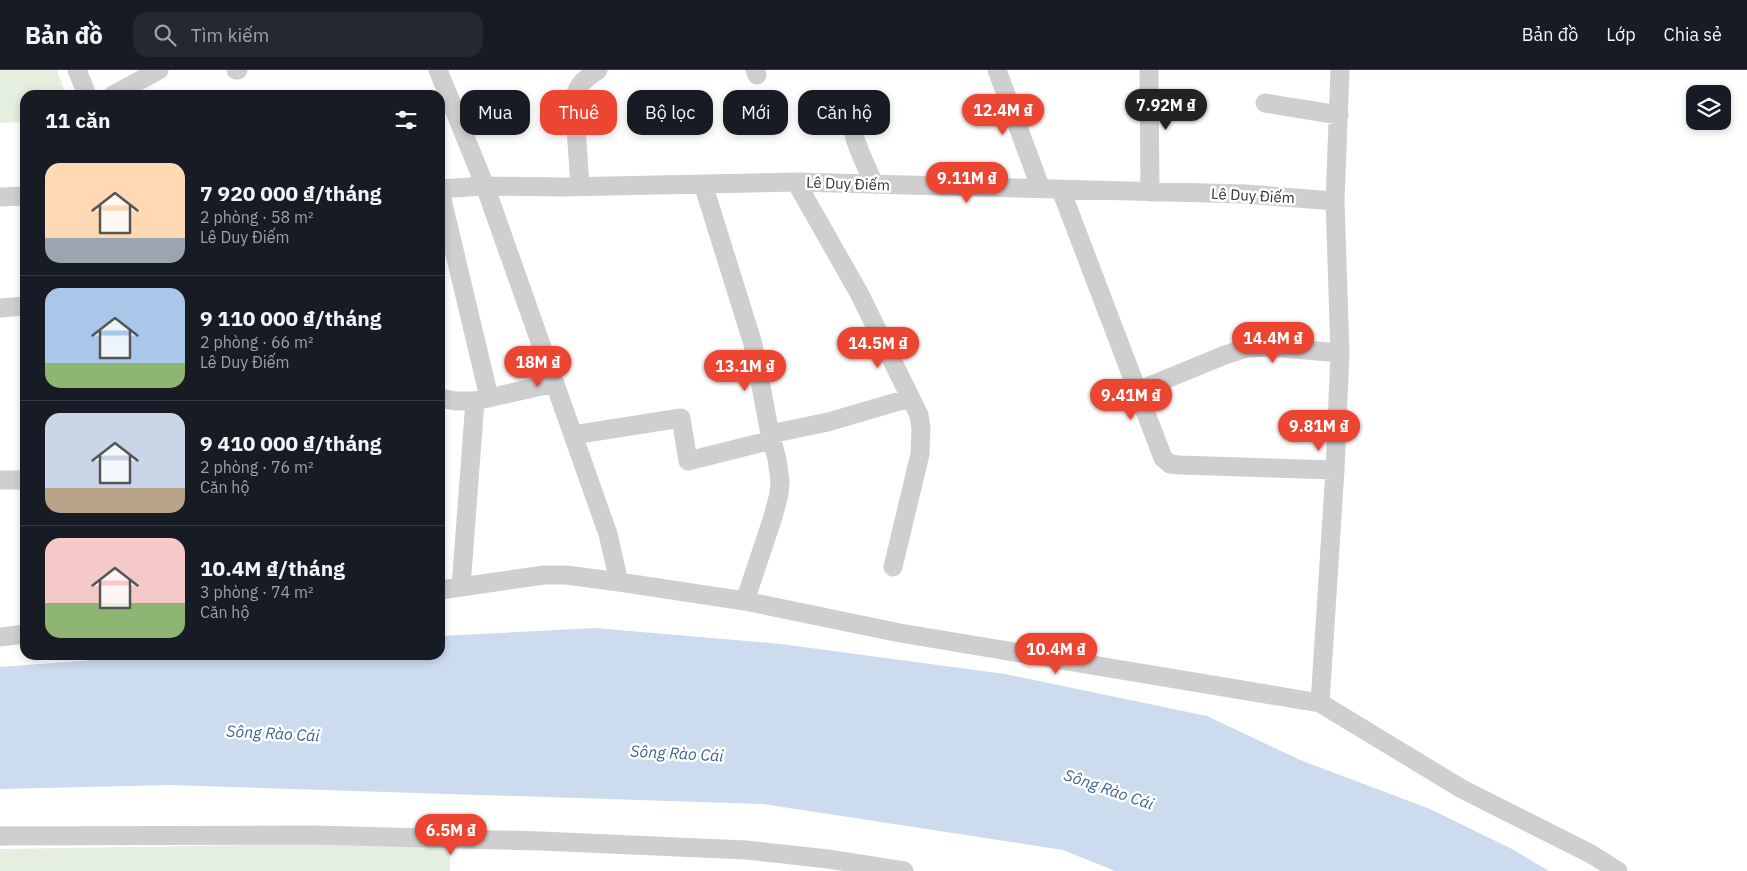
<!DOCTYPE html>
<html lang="vi">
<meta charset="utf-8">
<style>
:root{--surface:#171b24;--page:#242831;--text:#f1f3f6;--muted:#9ea1a6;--line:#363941;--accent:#ec4531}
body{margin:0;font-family:"IBM Plex Sans",sans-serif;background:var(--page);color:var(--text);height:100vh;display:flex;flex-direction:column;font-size:19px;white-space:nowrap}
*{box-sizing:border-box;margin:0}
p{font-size:16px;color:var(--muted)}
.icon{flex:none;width:28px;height:28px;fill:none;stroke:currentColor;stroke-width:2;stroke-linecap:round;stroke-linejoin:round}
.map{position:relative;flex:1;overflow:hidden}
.sheet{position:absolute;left:20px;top:20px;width:425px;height:570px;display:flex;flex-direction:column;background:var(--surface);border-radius:15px;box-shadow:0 2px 8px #0003}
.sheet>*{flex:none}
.hud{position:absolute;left:460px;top:20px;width:475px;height:45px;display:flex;gap:10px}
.tools{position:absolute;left:1686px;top:15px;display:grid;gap:10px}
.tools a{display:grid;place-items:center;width:45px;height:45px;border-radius:10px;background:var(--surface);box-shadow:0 2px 8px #0003;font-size:25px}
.price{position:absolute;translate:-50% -42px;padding:0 11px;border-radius:18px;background:var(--accent);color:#fff;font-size:16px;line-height:32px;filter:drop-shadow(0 1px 2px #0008)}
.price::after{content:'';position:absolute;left:50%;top:30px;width:15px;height:11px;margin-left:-8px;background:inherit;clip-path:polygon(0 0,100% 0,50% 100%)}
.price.selected{background:#222;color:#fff}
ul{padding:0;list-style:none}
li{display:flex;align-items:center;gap:15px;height:125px;padding:0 25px}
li+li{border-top:1px solid var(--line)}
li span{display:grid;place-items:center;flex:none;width:140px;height:100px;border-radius:15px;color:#555}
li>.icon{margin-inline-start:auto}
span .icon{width:60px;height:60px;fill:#fffc;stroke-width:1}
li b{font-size:21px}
h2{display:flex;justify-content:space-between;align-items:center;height:60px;padding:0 25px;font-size:21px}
.tag{padding:0 18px;border-radius:15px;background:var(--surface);box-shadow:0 2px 8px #0003;font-size:18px;line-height:45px}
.tag.selected{background:var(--accent);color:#fff}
header{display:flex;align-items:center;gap:30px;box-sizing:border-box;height:70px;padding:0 25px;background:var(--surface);border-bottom:1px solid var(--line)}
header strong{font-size:24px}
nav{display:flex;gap:28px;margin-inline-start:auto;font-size:18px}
.search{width:350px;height:45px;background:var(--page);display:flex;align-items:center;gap:12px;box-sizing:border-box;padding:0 18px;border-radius:15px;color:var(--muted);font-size:19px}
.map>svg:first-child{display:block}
</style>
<header>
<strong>Bản đồ</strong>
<div class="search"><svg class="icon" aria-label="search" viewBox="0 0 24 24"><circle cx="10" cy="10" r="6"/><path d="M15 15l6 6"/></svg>Tìm kiếm</div>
<nav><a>Bản đồ</a><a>Lớp</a><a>Chia sẻ</a></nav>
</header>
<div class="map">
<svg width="1747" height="801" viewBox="0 0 1747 801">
<rect width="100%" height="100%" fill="#fff"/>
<!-- green -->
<path fill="#e5efe0" d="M 0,0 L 57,0 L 66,25 L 25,25 L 25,52 L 0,53 Z
M 450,772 L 450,801 L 0,801 L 0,779 Z"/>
<!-- water -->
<path fill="#ccdbee" d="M 595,558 L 781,574 L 1005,604 L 1207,646 L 1300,690 L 1430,739 L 1512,779 L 1549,801 L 1115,801 L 1063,780 L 763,734 L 171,715 L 0,719 L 0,597 L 159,585 L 440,585 L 440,566 Z"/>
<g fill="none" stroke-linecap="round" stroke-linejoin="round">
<!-- minor -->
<path stroke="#cfcfcf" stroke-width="19" d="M 77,0 L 87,25
M 236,0 L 238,0
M 438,0 L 485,116 L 608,464 L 619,512
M 755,0 L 757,5
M 997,0 L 1041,119
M 1149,1 L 1150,122
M 113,25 L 159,0
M 1265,33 L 1339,45
M 870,39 C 864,44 854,49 853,57 C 852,68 869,102 874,114
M 796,112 L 859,223 L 919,345 L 921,358 L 920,384 L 893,497
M 703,114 L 753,274 L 770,364 L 777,389 L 780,411 L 779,424 L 773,447 L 745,531
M 580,116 L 574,29 C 579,12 584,10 598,0
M 440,119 L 485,116 L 562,117 L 796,112 L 1245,124 L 1335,131 L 1340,0
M 1061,120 L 1163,388 L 1170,394 L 1180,395 L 1335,400
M 440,121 L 489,327
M 0,127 L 25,126
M 0,238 L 25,236
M 1137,321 L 1225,285 L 1247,278 L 1270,277 L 1340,283
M 440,328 L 455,331 L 475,331 L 555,313
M 770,364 L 828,352 L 910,328
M 573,365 L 681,348 L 688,391 L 772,370
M 0,410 L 25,410
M 461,517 L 475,331
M 440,520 L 544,505 L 566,505 L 619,512 L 745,531 L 900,563 L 1320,633 L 1462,719 L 1591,784 L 1618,801
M 0,567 L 25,564
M 1320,633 L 1335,400 L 1340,283 L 1335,131
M 0,766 L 314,765 L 541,771 L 746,780 L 828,789 L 904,801"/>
</g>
<g text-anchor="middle" stroke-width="5" stroke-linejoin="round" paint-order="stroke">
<!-- street labels -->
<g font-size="15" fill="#323232" stroke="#fff">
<text transform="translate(848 114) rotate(2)" y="5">Lê Duy Điếm</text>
<text transform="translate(1253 126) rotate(3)" y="5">Lê Duy Điếm</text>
</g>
<!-- water labels -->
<g font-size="16" font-style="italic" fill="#3b6498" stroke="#fff">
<text transform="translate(273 663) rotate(3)" y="6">Sông Rào Cái</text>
<text transform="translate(677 683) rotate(3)" y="6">Sông Rào Cái</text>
<text transform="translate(1109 719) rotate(19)" y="6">Sông Rào Cái</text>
</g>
</g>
</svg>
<div class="tools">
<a><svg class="icon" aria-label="layers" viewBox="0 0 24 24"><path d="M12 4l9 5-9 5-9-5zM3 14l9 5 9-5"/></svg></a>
</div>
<b class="price selected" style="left:1166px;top:61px">7.92M ₫</b>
<b class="price" style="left:1003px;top:66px">12.4M ₫</b>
<b class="price" style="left:967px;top:134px">9.11M ₫</b>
<b class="price" style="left:1273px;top:294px">14.4M ₫</b>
<b class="price" style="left:878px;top:299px">14.5M ₫</b>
<b class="price" style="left:538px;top:318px">18M ₫</b>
<b class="price" style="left:745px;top:322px">13.1M ₫</b>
<b class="price" style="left:1131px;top:351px">9.41M ₫</b>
<b class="price" style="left:1319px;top:382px">9.81M ₫</b>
<b class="price" style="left:1056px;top:605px">10.4M ₫</b>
<b class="price" style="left:451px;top:786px">6.5M ₫</b>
<div class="hud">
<a class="tag">Mua</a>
<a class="tag selected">Thuê</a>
<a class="tag">Bộ lọc</a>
<a class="tag">Mới</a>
<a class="tag">Căn hộ</a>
</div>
<section class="sheet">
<h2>11 căn<svg class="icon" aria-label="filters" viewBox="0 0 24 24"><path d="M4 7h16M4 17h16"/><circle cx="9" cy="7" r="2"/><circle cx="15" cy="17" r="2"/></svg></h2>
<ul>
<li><span style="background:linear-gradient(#ffd9b3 75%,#9aa5b1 0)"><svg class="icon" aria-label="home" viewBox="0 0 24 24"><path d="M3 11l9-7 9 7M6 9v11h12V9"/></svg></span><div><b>7 920 000 ₫/tháng</b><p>2 phòng · 58 m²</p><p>Lê Duy Điếm</p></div></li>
<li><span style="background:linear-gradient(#a9c7e8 75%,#8fb573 0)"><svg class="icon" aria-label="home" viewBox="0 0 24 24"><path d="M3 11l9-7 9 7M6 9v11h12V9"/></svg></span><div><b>9 110 000 ₫/tháng</b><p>2 phòng · 66 m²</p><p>Lê Duy Điếm</p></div></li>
<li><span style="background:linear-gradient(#c9d6e8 75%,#b9a48a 0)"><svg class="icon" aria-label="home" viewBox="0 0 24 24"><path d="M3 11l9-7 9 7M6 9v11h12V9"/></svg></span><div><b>9 410 000 ₫/tháng</b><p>2 phòng · 76 m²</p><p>Căn hộ</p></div></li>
<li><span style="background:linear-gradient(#f6c9c9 65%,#8fb573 0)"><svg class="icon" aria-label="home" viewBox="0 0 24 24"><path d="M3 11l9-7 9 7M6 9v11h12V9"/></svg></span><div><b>10.4M ₫/tháng</b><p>3 phòng · 74 m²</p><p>Căn hộ</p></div></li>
</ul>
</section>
</div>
